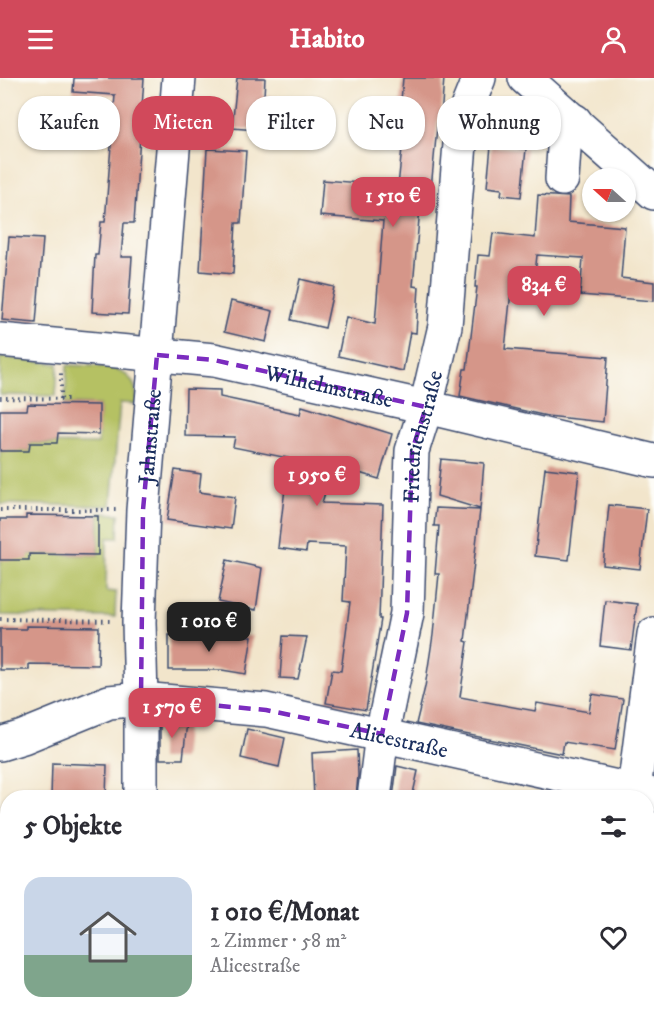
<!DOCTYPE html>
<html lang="de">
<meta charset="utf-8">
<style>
:root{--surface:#fff;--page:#f2f2f3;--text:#2b2b33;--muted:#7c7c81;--accent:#d1495b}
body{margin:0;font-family:"IM FELL DW Pica",serif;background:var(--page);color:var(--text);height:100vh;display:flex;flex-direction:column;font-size:22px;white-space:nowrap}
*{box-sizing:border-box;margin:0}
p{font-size:20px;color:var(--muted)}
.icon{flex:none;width:33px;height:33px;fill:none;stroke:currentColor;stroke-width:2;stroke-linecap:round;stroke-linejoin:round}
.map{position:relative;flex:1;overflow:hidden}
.details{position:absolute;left:0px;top:712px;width:654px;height:236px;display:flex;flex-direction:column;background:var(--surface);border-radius:24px 24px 0 0;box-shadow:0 2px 4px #0004}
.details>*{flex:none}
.top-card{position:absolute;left:18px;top:18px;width:618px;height:54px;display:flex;gap:12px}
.needle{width:39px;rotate:291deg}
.tools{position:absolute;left:582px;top:90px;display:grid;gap:12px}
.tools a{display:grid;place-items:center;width:54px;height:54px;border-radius:50%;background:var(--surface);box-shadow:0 2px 4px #0004;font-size:30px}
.price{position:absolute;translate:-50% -51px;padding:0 14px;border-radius:12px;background:var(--accent);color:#fff;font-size:20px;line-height:39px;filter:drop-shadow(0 2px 3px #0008)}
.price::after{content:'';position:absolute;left:50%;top:36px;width:18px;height:14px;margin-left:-9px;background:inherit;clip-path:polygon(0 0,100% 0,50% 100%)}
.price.current{background:#222;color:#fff}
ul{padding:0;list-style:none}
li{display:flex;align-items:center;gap:18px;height:150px;padding:0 24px}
li span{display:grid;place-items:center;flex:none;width:168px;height:120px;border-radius:18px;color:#555}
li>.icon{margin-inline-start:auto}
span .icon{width:72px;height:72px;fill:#fffc;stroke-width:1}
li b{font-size:26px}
h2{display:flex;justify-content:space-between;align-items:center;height:72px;padding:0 24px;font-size:26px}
.pill{padding:0 21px;border-radius:24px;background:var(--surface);box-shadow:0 2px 4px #0004;font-size:21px;line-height:54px}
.pill.current{background:var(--accent);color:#fff}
header{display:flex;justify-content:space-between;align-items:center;height:78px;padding:0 24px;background:var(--accent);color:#fff;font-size:27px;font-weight:800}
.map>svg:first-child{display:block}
</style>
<header><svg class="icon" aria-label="menu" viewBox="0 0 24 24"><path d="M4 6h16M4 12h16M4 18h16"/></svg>Habito<svg class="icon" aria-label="person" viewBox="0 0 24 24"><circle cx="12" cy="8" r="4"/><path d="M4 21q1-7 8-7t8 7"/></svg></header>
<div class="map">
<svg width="654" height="947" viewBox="0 0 654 947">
<rect width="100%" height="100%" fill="#fdfcf7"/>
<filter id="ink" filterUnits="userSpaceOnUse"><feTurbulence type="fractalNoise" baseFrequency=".0167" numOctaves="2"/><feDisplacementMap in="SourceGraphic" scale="12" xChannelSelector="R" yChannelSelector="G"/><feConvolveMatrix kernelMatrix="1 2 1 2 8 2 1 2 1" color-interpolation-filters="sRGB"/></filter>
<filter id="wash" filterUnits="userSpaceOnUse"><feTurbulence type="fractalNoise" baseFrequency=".008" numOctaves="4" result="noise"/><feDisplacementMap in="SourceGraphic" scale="24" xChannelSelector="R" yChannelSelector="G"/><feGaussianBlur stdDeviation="1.35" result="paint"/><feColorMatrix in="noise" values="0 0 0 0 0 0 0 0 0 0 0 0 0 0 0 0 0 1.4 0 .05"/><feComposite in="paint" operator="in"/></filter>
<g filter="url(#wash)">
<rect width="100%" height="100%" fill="#f2e5cb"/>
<!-- grass -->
<path fill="#b5c163" stroke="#687860" stroke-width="1.5" d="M 0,279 L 58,286 L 56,318 L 0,317 Z
M 67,287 C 98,289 139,283 137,326 L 120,325 L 111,428 L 0,426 L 0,373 L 29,373 L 30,365 L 98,366 L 99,327 L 65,326 Z
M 99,435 L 119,436 L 118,460 L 107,460 L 106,513 L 116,514 L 115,539 L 0,537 L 0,482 L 29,476 L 98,477 Z"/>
<g id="blocks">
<!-- building -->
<path fill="#d59689" d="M 74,0 L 144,0 L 134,145 L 124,145 L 121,179 L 132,179 L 128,236 L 92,234 L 95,177 L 98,177 L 101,144 L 105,144 L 115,17 L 73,14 Z
M 237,0 L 265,0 L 264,18 L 273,19 L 270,53 L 232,50 Z
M 403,0 L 444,0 L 441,40 L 438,39 L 429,131 L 420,130 L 413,208 L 419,209 L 416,255 L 410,254 L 403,293 L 338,278 L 346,239 L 375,246 L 383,143 L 320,138 L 323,102 L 398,108 L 402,70 L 397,69 Z
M 491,68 L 526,71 L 521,119 L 501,117 L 502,111 L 487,109 Z
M 207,71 L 246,73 L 241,145 L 236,145 L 233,196 L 200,193 Z
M 538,117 L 569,119 L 568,144 L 625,149 L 621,200 L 654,204 L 654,223 L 580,217 L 583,180 L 537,177 L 533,215 L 511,213 L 505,271 L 608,279 L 603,344 L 547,338 L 460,318 L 464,291 L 467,291 L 477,209 L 475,209 L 478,177 L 490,178 L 493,155 L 535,160 Z
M 9,159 L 43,161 L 36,245 L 2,242 Z
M 300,201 L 334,209 L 325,250 L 291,242 Z
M 231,223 L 273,233 L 266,264 L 224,254 Z
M 186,311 L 220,312 L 220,319 L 300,336 L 302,328 L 392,356 L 379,401 L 333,387 L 322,425 L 383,427 L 379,541 L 381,541 L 366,632 L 326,625 L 332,592 L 341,593 L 350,524 L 343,523 L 346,468 L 307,466 L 306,474 L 278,470 L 287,393 L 284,392 L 288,380 L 233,369 L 235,359 L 185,358 Z
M 28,326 L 99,327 L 99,356 L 58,355 L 57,365 L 30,365 L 29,373 L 0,373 L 0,332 L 27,332 Z
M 441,381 L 484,385 L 480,431 L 437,418 Z
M 545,390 L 579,394 L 569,482 L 535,478 Z
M 175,392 L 201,396 L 199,414 L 235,419 L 231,451 L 167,442 Z
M 609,427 L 647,431 L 640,491 L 603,487 Z
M 436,430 L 480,432 L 465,563 L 468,564 L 460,619 L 535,633 L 537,625 L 589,634 L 592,616 L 623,621 L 615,672 L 564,664 L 562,676 L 416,646 L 425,609 L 433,557 L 439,496 L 435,496 L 439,448 L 434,448 Z
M 26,437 L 98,438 L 98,477 L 29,476 L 29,482 L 0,482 L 0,441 L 26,441 Z
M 227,482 L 262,490 L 256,532 L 218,524 Z
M 605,522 L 637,526 L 631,572 L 600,568 Z
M 26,548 L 99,549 L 98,587 L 29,586 L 29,592 L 0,592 L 0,551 L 26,551 Z
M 169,557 L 252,558 L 246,596 L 222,592 L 169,592 Z
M 283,558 L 307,559 L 298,601 L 280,600 Z
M 160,641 L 187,644 L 183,681 L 160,681 Z
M 247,651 L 285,660 L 279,689 L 241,680 Z
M 357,672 L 358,697 L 356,720 L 314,720 L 312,675 Z
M 52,685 L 107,687 L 106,720 L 51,720 Z
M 397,688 L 418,693 L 412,720 L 393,720 Z"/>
</g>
</g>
<g filter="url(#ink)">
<use href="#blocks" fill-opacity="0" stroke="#3b4a6e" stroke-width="1.5"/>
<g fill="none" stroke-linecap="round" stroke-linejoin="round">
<defs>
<g id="minor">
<path d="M 562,101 L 565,56 L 575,43"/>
<path id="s1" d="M 0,262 L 214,282 L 426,329 L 654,383"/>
<path id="s2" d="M 0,666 L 23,659 L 109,624 L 141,621 L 266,632 L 654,717"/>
<path id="s3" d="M 141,720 L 141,621 L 139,544 L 143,432 L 179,0"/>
<path id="s4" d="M 374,720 L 382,656 L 407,535 L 412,373 L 426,329 L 445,248 L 462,42 L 479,0"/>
<path d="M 633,720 L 654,556"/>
<path d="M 646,925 L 654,927"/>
<path d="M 136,947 L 136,940"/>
<path d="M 371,947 L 371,940"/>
<path d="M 588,947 L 589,940"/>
</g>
<path id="major" d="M 525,0 L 654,115"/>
</defs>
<!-- minor casing -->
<use href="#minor" stroke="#3b4a6e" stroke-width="36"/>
<!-- major casing -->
<use href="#major" stroke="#3b4a6e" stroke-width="36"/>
<!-- path -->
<path stroke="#3b4a6e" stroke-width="4" stroke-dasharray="1.5 4.5" stroke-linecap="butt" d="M 0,320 L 70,321
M 61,321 L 61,295
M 0,432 L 116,432
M 0,541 L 113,543"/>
<!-- minor -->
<use href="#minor" stroke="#fff" stroke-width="33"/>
<!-- major -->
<use href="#major" stroke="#fff" stroke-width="33"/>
</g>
</g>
<!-- marked area -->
<path fill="none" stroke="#7b2cbf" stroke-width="4.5" stroke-dasharray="12 8" stroke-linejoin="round" d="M 157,277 L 214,282 L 426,329 L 412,373 L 407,535 L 382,656 L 266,632 L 141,621 L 143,432 Z"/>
<g text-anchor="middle" stroke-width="4.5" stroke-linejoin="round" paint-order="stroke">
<!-- street labels -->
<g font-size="22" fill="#1b2f5e" stroke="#fdfcf7">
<text dy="8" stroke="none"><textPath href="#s1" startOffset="333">Wilhelmstraße</textPath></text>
<text dy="8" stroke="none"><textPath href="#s4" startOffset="366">Friedrichstraße</textPath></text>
<text dy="8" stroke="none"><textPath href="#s3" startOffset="362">Jahnstraße</textPath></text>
<text dy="8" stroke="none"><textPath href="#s2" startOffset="411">Alicestraße</textPath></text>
</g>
</g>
</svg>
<div class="tools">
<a><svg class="needle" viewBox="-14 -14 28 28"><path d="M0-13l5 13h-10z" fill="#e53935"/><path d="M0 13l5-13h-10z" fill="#7c7c81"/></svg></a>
</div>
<b class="price" style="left:393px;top:150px">1 510 €</b>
<b class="price" style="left:544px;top:239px">834 €</b>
<b class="price" style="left:317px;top:429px">1 950 €</b>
<b class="price current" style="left:209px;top:575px">1 010 €</b>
<b class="price" style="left:172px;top:661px">1 570 €</b>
<div class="top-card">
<a class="pill">Kaufen</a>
<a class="pill current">Mieten</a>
<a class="pill">Filter</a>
<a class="pill">Neu</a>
<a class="pill">Wohnung</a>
</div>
<section class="details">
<h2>5 Objekte<svg class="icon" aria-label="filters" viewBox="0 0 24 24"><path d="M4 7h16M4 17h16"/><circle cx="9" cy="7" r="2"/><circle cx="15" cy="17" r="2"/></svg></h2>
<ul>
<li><span style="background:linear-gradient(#c9d6e8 65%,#7fa58c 0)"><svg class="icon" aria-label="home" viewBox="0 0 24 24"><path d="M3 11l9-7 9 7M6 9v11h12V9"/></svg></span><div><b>1 010 €/Monat</b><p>2 Zimmer · 58 m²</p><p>Alicestraße</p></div><svg class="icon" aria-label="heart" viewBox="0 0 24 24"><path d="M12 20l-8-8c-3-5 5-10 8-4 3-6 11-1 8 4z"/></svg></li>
</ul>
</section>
</div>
